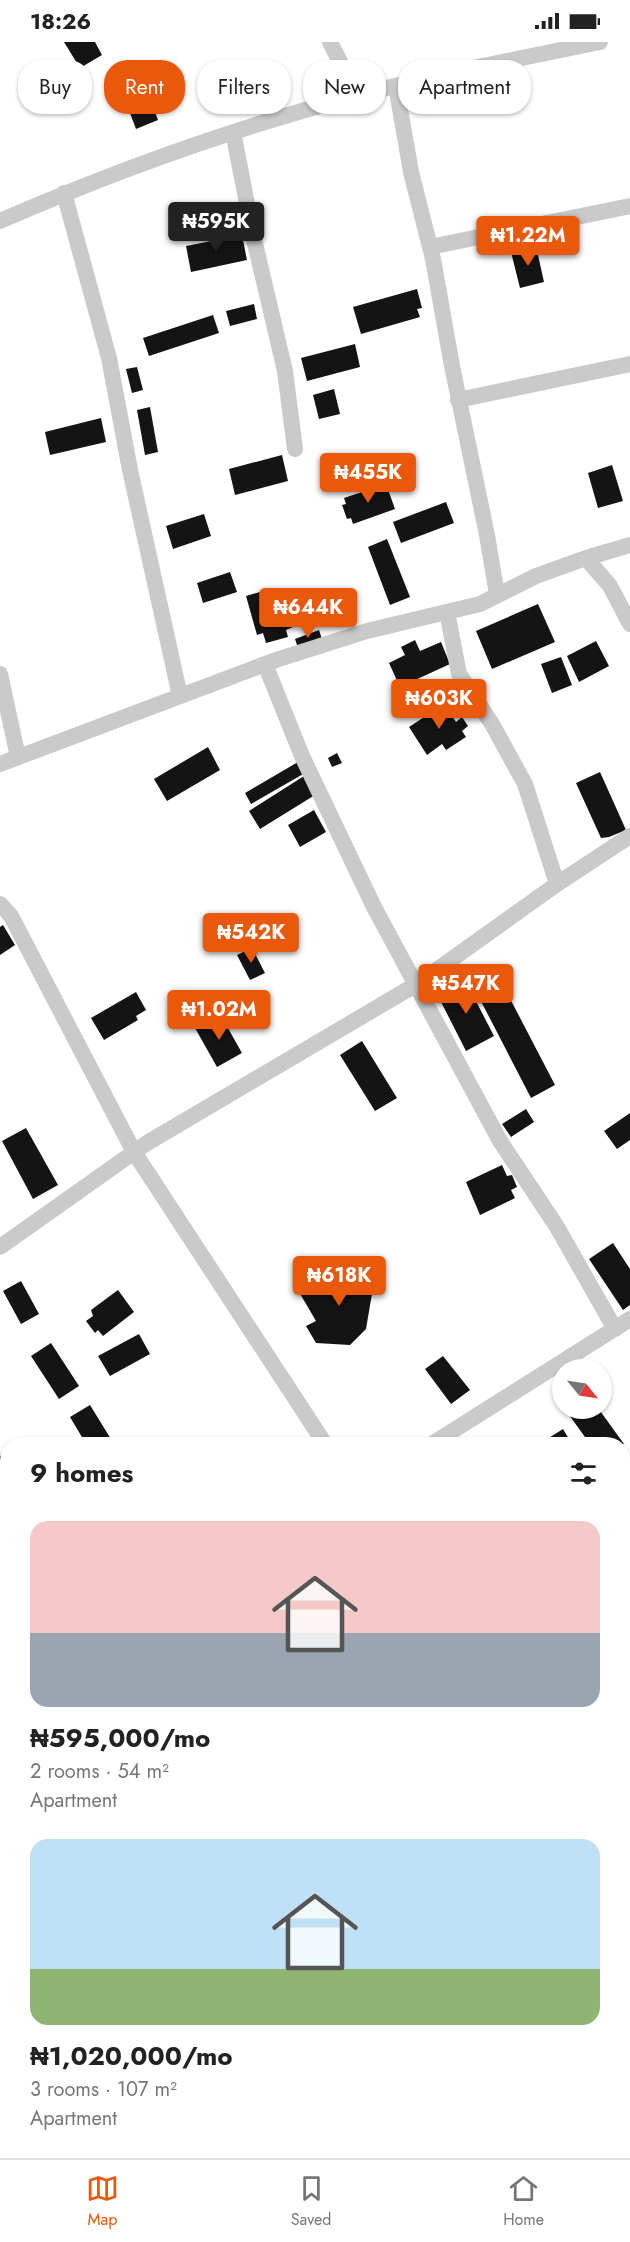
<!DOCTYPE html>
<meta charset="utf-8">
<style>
:root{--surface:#fff;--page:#f6f6f6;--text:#222;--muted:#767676;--line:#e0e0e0;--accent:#ea580c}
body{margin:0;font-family:Jost,sans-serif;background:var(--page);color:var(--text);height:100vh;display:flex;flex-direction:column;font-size:22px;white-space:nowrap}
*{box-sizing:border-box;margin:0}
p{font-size:20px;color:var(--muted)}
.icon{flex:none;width:33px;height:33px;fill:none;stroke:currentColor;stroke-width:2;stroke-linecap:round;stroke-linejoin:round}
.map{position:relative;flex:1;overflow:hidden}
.panel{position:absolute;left:0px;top:1395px;width:630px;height:722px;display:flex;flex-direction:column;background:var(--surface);border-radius:24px 24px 0 0;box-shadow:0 2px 4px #0004}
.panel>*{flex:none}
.guide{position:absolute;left:18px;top:18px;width:594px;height:54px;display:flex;gap:12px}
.needle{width:39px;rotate:120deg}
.fabs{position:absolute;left:552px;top:1317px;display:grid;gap:12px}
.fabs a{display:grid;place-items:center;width:60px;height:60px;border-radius:50%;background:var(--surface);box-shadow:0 2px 4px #0004;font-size:30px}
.price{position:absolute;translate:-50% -51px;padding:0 14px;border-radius:6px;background:var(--accent);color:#fff;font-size:20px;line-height:39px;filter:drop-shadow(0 2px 3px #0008)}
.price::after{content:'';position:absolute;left:50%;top:36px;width:18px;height:14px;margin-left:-9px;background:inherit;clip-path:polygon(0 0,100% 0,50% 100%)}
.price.active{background:#222;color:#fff}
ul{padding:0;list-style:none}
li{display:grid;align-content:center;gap:12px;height:318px;padding:0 30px}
li span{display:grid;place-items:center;height:186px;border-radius:18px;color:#555}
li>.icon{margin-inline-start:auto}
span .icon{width:108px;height:108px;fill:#fffc;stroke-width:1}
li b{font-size:26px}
h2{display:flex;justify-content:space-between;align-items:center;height:72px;padding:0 30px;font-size:26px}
.pill{padding:0 21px;border-radius:24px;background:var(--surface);box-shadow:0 2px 4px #0004;font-size:21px;line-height:54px}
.pill.active{background:var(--accent);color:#fff}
.status{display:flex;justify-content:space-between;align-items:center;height:42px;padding:0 30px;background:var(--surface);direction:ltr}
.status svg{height:16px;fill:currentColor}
.tabs{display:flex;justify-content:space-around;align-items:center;height:84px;border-top:2px solid var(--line);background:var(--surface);font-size:16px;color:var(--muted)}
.tabs a{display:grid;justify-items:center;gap:3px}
.tabs .active{color:var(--accent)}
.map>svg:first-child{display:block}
</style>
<div class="status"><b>18:26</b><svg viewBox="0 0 49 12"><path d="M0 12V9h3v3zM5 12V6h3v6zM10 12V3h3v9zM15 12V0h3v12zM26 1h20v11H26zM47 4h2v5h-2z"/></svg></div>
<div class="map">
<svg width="630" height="2116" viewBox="0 0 630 2116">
<rect width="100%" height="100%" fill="#fff"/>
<!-- building -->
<path fill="#141414" d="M 64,0 L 95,0 L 102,13 L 80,26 Z
M 143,38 L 158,78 L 136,87 L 121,47 Z
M 439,45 L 442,56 L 407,63 L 405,52 Z
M 242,193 L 247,218 L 191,230 L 186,204 Z
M 536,204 L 544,240 L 520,246 L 511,210 Z
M 417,247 L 422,266 L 417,267 L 420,275 L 361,292 L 353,265 Z
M 254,262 L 257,277 L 230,284 L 226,269 Z
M 213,273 L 219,291 L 149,314 L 143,296 Z
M 355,302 L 360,325 L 307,339 L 301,316 Z
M 137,325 L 143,348 L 132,351 L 126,327 Z
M 334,347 L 340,372 L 319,377 L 313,353 Z
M 150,365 L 158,410 L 145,413 L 137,368 Z
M 101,376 L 106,400 L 50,413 L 45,390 Z
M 282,413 L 288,439 L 235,453 L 229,427 Z
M 612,423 L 623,459 L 598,466 L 588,431 Z
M 386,442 L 395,467 L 353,482 L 351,476 L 347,477 L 342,463 L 346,462 L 344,456 Z
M 446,460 L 454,481 L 401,501 L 393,480 Z
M 204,472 L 211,494 L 173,507 L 166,484 Z
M 387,497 L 410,555 L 390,563 L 368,505 Z
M 230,530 L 237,550 L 203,561 L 197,541 Z
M 270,547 L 273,557 L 284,554 L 293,585 L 286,588 L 288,595 L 266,601 L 263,591 L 257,593 L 246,554 Z
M 538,562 L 555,600 L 492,627 L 476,589 Z
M 319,588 L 322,597 L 298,606 L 295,597 Z
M 415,598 L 420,609 L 441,600 L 450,622 L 400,645 L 389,621 L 405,613 L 401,605 Z
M 596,599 L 609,624 L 579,640 L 567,614 Z
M 561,615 L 572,643 L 552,651 L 541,622 Z
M 444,662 L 456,680 L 462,675 L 468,684 L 462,689 L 466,695 L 446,708 L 442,702 L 427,713 L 409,685 Z
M 208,705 L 220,728 L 167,759 L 154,737 Z
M 337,711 L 342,721 L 332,725 L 328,716 Z
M 298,720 L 305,731 L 251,762 L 245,751 Z
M 600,730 L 626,788 L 609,795 L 601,796 L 576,741 Z
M 304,734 L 315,753 L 260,787 L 249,769 Z
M 314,768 L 326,790 L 300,805 L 288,783 Z
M 3,883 L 15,903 L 0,913 L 0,885 Z
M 252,906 L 265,931 L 250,938 L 237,913 Z
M 492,922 L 555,1043 L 531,1056 L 468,934 Z
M 465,938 L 494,994 L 466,1009 L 437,952 Z
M 136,950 L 146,968 L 136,974 L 138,978 L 104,998 L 91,976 Z
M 220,972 L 242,1011 L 217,1025 L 195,986 Z
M 362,999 L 397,1056 L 375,1069 L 340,1013 Z
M 526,1067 L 534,1080 L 511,1095 L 502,1082 Z
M 630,1071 L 630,1098 L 617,1107 L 604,1089 Z
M 26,1086 L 58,1143 L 33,1157 L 2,1099 Z
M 502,1123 L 507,1134 L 512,1133 L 517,1145 L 511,1148 L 515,1156 L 480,1173 L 466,1140 Z
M 613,1201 L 630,1227 L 630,1263 L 623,1268 L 589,1217 Z
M 349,1230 L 375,1234 L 366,1287 L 350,1303 L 316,1301 L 306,1284 L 316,1279 L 299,1250 L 328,1233 Z
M 21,1239 L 39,1272 L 21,1282 L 3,1249 Z
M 118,1248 L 134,1270 L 103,1294 L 98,1288 L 95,1291 L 86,1279 L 93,1274 L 91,1268 Z
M 139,1292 L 150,1312 L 110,1334 L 98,1314 Z
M 51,1301 L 79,1344 L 59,1357 L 31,1314 Z
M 443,1314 L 470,1348 L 451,1362 L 425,1327 Z
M 90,1363 L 114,1402 L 86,1402 L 70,1375 Z
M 564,1366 L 598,1366 L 624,1402 L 590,1402 Z
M 563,1387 L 572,1402 L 539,1402 Z
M 8,1410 L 8,1435 L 0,1439 L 0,1414 Z
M 0,1579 L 8,1590 L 8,1632 L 0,1621 Z
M 0,1630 L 8,1640 L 8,1650 L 0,1655 Z
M 8,1793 L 8,1822 L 0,1826 L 0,1797 Z
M 622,1864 L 630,1876 L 630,1932 L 622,1937 Z
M 622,2017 L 630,2029 L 630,2058 L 622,2062 Z
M 630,2074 L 630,2116 L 613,2116 L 610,2109 L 622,2109 L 622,2078 Z
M 212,2109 L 237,2109 L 227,2116 L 217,2116 Z"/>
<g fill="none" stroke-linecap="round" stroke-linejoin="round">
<!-- minor -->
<path stroke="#cacaca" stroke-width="16" d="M 330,0 L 357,53
M 396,44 L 411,130 L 433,217 L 452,324 L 487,493 L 497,553
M 233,90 L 254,197 L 285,329 L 295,407
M 64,151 L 109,316 L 130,428 L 180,654
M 0,179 C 115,129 234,86 356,54 C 436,32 519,17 600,0
M 430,205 L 630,164
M 458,358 L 630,322
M 586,516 L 610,544 L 630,582
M 447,570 L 459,632 L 492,682 L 525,742 L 557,842
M 265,622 L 302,714 L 374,865 L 500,1099 L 557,1185 L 615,1287
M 0,632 L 18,715
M 0,722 L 276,618 L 367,589 L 480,562 L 536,534 L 586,516 L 630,503
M 0,862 L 11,874 L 134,1110 L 325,1402
M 0,1205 L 147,1101 L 417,942 L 557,842 L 630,794
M 432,1402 L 630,1277
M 0,1537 L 8,1550
M 0,1686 L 8,1681
M 622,1767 L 630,1762
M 0,1862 L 8,1873
M 402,2109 L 407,2116
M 68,2116 L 79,2109"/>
</g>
</svg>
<div class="fabs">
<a><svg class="needle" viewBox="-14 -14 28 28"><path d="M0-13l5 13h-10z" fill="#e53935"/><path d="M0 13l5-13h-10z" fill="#767676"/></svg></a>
</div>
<b class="price active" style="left:216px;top:211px">₦595K</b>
<b class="price" style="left:528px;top:225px">₦1.22M</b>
<b class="price" style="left:368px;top:462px">₦455K</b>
<b class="price" style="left:308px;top:597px">₦644K</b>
<b class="price" style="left:439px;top:688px">₦603K</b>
<b class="price" style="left:251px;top:922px">₦542K</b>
<b class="price" style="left:466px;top:973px">₦547K</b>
<b class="price" style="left:219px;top:999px">₦1.02M</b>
<b class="price" style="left:339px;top:1265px">₦618K</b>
<div class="guide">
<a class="pill">Buy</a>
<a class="pill active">Rent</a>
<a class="pill">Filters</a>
<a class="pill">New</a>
<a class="pill">Apartment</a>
</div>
<section class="panel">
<h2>9 homes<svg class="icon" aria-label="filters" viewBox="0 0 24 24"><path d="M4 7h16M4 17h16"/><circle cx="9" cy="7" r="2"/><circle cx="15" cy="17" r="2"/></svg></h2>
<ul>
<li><span style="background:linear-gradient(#f6c9c9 60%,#9aa5b1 0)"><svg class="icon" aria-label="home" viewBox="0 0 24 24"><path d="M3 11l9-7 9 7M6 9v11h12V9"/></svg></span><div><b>₦595,000/mo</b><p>2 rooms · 54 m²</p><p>Apartment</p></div></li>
<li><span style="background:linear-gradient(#bfe0f5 70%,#8fb573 0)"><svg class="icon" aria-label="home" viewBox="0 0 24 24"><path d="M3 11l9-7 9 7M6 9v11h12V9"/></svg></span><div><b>₦1,020,000/mo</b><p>3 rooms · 107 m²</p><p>Apartment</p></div></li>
</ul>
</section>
</div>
<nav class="tabs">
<a class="active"><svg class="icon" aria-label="map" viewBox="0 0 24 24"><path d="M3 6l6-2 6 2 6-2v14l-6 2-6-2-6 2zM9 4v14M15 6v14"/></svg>Map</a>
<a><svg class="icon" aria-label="saved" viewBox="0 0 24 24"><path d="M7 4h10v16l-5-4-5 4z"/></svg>Saved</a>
<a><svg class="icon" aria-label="home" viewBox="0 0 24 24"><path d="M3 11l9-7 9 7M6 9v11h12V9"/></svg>Home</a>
</nav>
